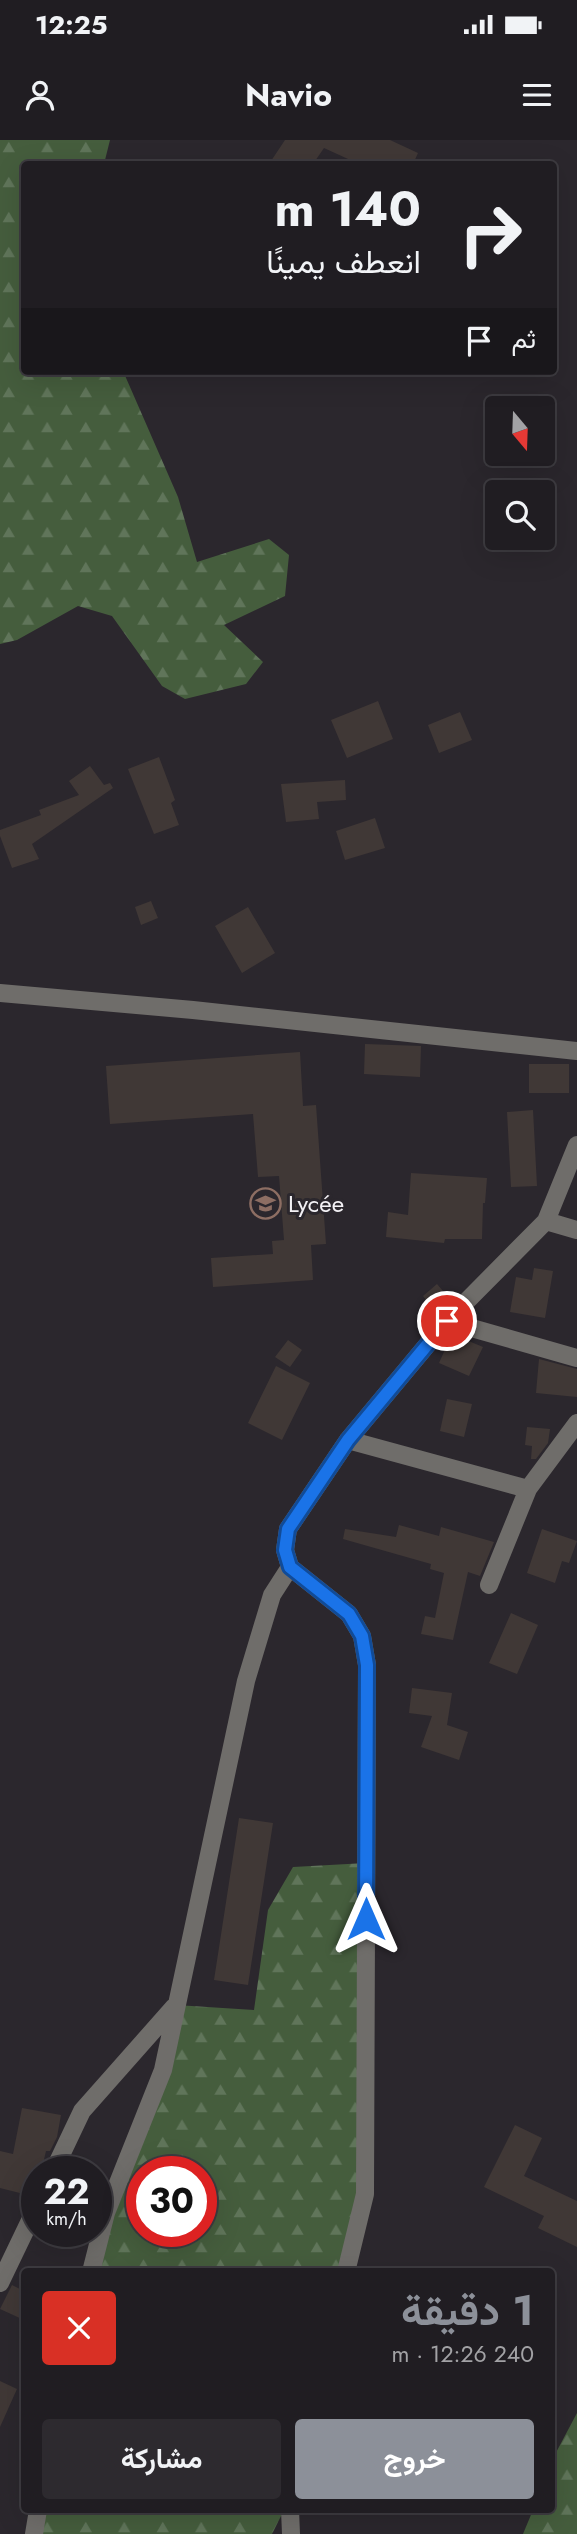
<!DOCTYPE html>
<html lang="ar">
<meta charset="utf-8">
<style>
body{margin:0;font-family:Jost,Vazirmatn,sans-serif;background:#2d2a2f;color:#f1f3f6;direction:rtl;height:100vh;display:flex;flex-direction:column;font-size:26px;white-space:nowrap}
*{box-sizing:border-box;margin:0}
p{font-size:23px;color:#a2a2a5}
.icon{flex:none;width:38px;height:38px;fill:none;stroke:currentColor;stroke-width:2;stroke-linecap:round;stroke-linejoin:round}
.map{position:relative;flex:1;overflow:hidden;direction:ltr}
.details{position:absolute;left:21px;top:2128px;width:534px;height:245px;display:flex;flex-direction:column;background:#201d22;border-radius:7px;box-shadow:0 7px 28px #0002,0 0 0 2px #3d3b40;direction:rtl}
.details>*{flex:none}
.hud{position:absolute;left:21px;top:21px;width:536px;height:214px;border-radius:7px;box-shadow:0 7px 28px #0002,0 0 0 2px #3d3b40;direction:rtl;background:#201d22;color:#f1f3f6;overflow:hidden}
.needle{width:46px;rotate:161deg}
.tools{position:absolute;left:485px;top:256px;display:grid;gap:14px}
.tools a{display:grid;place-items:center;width:70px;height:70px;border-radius:7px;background:#201d22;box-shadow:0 7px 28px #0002,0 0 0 2px #3d3b40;font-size:35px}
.speed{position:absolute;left:21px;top:2016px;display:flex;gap:14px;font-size:35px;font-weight:700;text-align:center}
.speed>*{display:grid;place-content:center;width:91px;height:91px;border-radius:50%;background:#201d22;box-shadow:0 7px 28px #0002,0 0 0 2px #3d3b40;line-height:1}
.speed small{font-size:18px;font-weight:400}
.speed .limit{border:10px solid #d22;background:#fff;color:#111}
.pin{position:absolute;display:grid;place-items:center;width:60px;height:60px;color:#fff;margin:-30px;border:4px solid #fff;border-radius:50%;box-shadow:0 2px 7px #0007}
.me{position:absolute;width:77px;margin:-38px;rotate:0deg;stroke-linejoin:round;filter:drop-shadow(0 0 5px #0008)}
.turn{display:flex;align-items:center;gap:24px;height:147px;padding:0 21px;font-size:32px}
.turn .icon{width:91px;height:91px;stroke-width:2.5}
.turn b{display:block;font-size:49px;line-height:60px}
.then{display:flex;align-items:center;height:66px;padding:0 21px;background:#0003;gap:14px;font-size:26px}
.round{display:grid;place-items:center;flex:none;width:74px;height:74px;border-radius:7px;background:#2d2a2f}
.head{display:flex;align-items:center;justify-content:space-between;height:119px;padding:0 21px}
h1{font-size:42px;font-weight:700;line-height:52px;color:#8c9099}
.primary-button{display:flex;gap:14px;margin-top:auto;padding:14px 21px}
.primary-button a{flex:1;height:80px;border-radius:7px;background:#8c9099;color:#fff;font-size:28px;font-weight:700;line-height:80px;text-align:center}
.primary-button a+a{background:#2d2a2f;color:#f1f3f6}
.status{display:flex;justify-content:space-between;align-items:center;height:49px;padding:0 35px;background:#201d22;direction:ltr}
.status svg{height:19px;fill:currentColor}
header{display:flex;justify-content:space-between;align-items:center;height:91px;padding:0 21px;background:#201d22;font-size:32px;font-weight:700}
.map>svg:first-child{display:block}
.forest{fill:url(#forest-firs);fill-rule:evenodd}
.building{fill:#403836}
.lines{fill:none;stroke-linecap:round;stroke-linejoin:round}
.minor{stroke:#6f6d6a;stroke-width:18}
.route-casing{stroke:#114b97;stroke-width:18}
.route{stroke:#1a73e8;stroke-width:12}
.labels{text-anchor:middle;stroke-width:6;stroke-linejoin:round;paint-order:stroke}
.poi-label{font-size:24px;fill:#f3f1f5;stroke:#2b272d;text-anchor:start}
</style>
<div class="status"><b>12:25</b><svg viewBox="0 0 49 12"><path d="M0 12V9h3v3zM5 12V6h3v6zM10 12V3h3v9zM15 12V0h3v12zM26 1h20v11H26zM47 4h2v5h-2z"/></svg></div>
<header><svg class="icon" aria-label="menu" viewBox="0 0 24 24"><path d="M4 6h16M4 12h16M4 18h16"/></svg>Navio<svg class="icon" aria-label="person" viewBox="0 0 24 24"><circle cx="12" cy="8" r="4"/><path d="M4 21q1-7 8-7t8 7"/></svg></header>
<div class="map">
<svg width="577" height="2394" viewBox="0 0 577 2394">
<defs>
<pattern id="forest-firs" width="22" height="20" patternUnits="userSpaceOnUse" patternTransform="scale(1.75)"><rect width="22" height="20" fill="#455d3d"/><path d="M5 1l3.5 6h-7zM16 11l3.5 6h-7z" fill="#60755a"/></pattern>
</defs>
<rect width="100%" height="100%" fill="#2b272d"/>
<path class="forest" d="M 0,0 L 110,0 L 104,24 L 24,24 L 24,231 L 123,231 L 178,357 L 197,422 L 269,399 L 289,415 L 285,456 L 224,485 L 263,522 L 246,544 L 185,559 L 162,546 L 112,476 L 78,466 L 17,500 L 0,504 Z
M 366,1723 L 365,2054 L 346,2131 L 91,2132 L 176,1865 L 254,1870 L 268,1770 L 293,1727 ZM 142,2032 L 201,2032 L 201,2091 L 142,2091 Z
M 577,2273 L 577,2394 L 523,2394 L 533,2370 L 551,2370 L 551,2322 Z
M 38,2370 L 284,2370 L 272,2394 L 34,2394 Z"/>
<path class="building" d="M 285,0 L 390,0 L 418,13 L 413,24 L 359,24 L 324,8 L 313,24 L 269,24 Z
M 378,561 L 393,599 L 347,618 L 331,580 Z
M 460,572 L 472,600 L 439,613 L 428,585 Z
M 159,617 L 175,660 L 171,663 L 179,685 L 154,694 L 128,629 Z
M 90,626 L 104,645 L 110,643 L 113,648 L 32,704 L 39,719 L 12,728 L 0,696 L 0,690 L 41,675 L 39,670 L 79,655 L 69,641 Z
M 345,640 L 346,660 L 317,662 L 319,679 L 286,682 L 281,644 Z
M 375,678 L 385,708 L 345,720 L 336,691 Z
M 151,761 L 158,778 L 141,785 L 135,767 Z
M 248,767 L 275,813 L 242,833 L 215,786 Z
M 365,904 L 421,906 L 420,937 L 364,934 Z
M 300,912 L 303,966 L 316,965 L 326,1104 L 311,1105 L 313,1140 L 213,1147 L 211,1118 L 273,1114 L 272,1101 L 284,1100 L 279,1036 L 258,1037 L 253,974 L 110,984 L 106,926 Z
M 529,924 L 569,924 L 569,953 L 529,953 Z
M 533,970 L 537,1046 L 511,1047 L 507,972 Z
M 411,1033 L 487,1038 L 485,1063 L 483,1063 L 482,1099 L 445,1099 L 444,1103 L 386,1097 L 388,1072 L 408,1075 Z
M 534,1128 L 553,1131 L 545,1178 L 510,1172 L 516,1137 L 532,1140 Z
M 437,1144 L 449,1158 L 434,1170 L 423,1156 Z
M 452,1194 L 483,1207 L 469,1236 L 439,1223 Z
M 288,1200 L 302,1210 L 290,1227 L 275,1217 Z
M 539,1219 L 577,1229 L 577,1257 L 536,1253 Z
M 276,1226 L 310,1243 L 282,1300 L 248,1283 Z
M 447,1259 L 472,1264 L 464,1297 L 440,1291 Z
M 527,1287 L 550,1289 L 548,1303 L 536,1319 L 531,1319 L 532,1306 L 525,1305 Z
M 399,1385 L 439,1396 L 441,1387 L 494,1402 L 480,1436 L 468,1432 L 453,1500 L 421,1494 L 425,1476 L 435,1478 L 444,1433 L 430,1429 L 431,1424 L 343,1399 L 345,1389 L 396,1397 Z
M 542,1389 L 577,1401 L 569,1423 L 562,1421 L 555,1443 L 527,1433 Z
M 511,1473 L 538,1485 L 517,1534 L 489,1523 Z
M 412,1548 L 452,1553 L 447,1585 L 468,1592 L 459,1620 L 421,1607 L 432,1576 L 409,1573 Z
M 239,1678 L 273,1683 L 248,1845 L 214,1840 Z
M 22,1968 L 61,1975 L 57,1997 L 50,2011 L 46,2011 L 41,2032 L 37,2032 L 37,2047 L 35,2055 L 32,2056 L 0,2048 L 0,2011 L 13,2014 Z
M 515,1985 L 542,1998 L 524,2036 L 577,2061 L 577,2107 L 538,2088 L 544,2076 L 484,2047 Z
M 12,2145 L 24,2151 L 24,2180 L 0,2169 Z
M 0,2241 L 17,2249 L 0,2287 Z"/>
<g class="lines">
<path class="minor" d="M 0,853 L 193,870 L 577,911
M 546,1081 L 577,1090
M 447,1181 L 577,1218
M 348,1300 L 528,1349
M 489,1445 L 528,1349 L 577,1283
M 53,2032 L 82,1971 L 174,1867
M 91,2132 L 106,2073 L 163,1930 L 246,1541 L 272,1455 L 290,1427
M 346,2132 L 365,2054 L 367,1525 L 362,1496 L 349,1474 L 290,1427 L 285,1410 L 288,1389 L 348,1300 L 447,1181 L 546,1081 L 577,1005
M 0,2143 L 37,2066
M 290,2370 L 291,2394
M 34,2394 L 38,2370"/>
</g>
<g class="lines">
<defs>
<path id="route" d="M 366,1779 L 367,1525 L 362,1496 L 349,1474 L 290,1427 L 285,1410 L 288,1389 L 348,1300 L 447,1181"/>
</defs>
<use href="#route" class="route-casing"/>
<use href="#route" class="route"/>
</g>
<defs>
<symbol id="school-ring" viewBox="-11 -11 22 22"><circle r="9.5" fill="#2b272d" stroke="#8d6e63" stroke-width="1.5"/><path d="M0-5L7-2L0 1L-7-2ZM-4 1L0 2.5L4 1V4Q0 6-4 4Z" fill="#8d6e63"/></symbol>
</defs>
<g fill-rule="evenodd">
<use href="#school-ring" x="248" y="1046" width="35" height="35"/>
</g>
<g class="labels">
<g class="poi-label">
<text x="288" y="1072">Lycée</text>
</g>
</g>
</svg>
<div class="tools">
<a><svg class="needle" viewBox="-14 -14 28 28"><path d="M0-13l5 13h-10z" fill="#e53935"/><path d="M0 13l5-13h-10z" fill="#a2a2a5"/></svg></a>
<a><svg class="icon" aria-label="search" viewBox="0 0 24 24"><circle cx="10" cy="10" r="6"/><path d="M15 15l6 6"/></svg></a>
</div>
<div class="speed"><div>22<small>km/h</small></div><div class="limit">30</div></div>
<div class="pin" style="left:447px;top:1181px;background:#d93025"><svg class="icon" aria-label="arrive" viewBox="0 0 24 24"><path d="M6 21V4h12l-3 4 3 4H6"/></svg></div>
<svg class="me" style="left:366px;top:1779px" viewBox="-20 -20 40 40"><path d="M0-17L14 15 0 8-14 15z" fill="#1a73e8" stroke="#fff" stroke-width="4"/></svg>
<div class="hud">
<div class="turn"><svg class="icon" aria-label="right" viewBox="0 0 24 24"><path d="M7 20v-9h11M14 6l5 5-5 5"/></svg><div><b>140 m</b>انعطف يمينًا</div></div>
<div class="then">ثم<svg class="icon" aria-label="arrive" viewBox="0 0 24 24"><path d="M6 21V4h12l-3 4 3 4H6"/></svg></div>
</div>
<section class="details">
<div class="head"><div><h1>1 دقيقة</h1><p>240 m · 12:26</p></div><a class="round" style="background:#d93025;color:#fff"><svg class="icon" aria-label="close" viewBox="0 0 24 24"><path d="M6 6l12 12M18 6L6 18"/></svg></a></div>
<div class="primary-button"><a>خروج</a><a>مشاركة</a></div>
</section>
</div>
